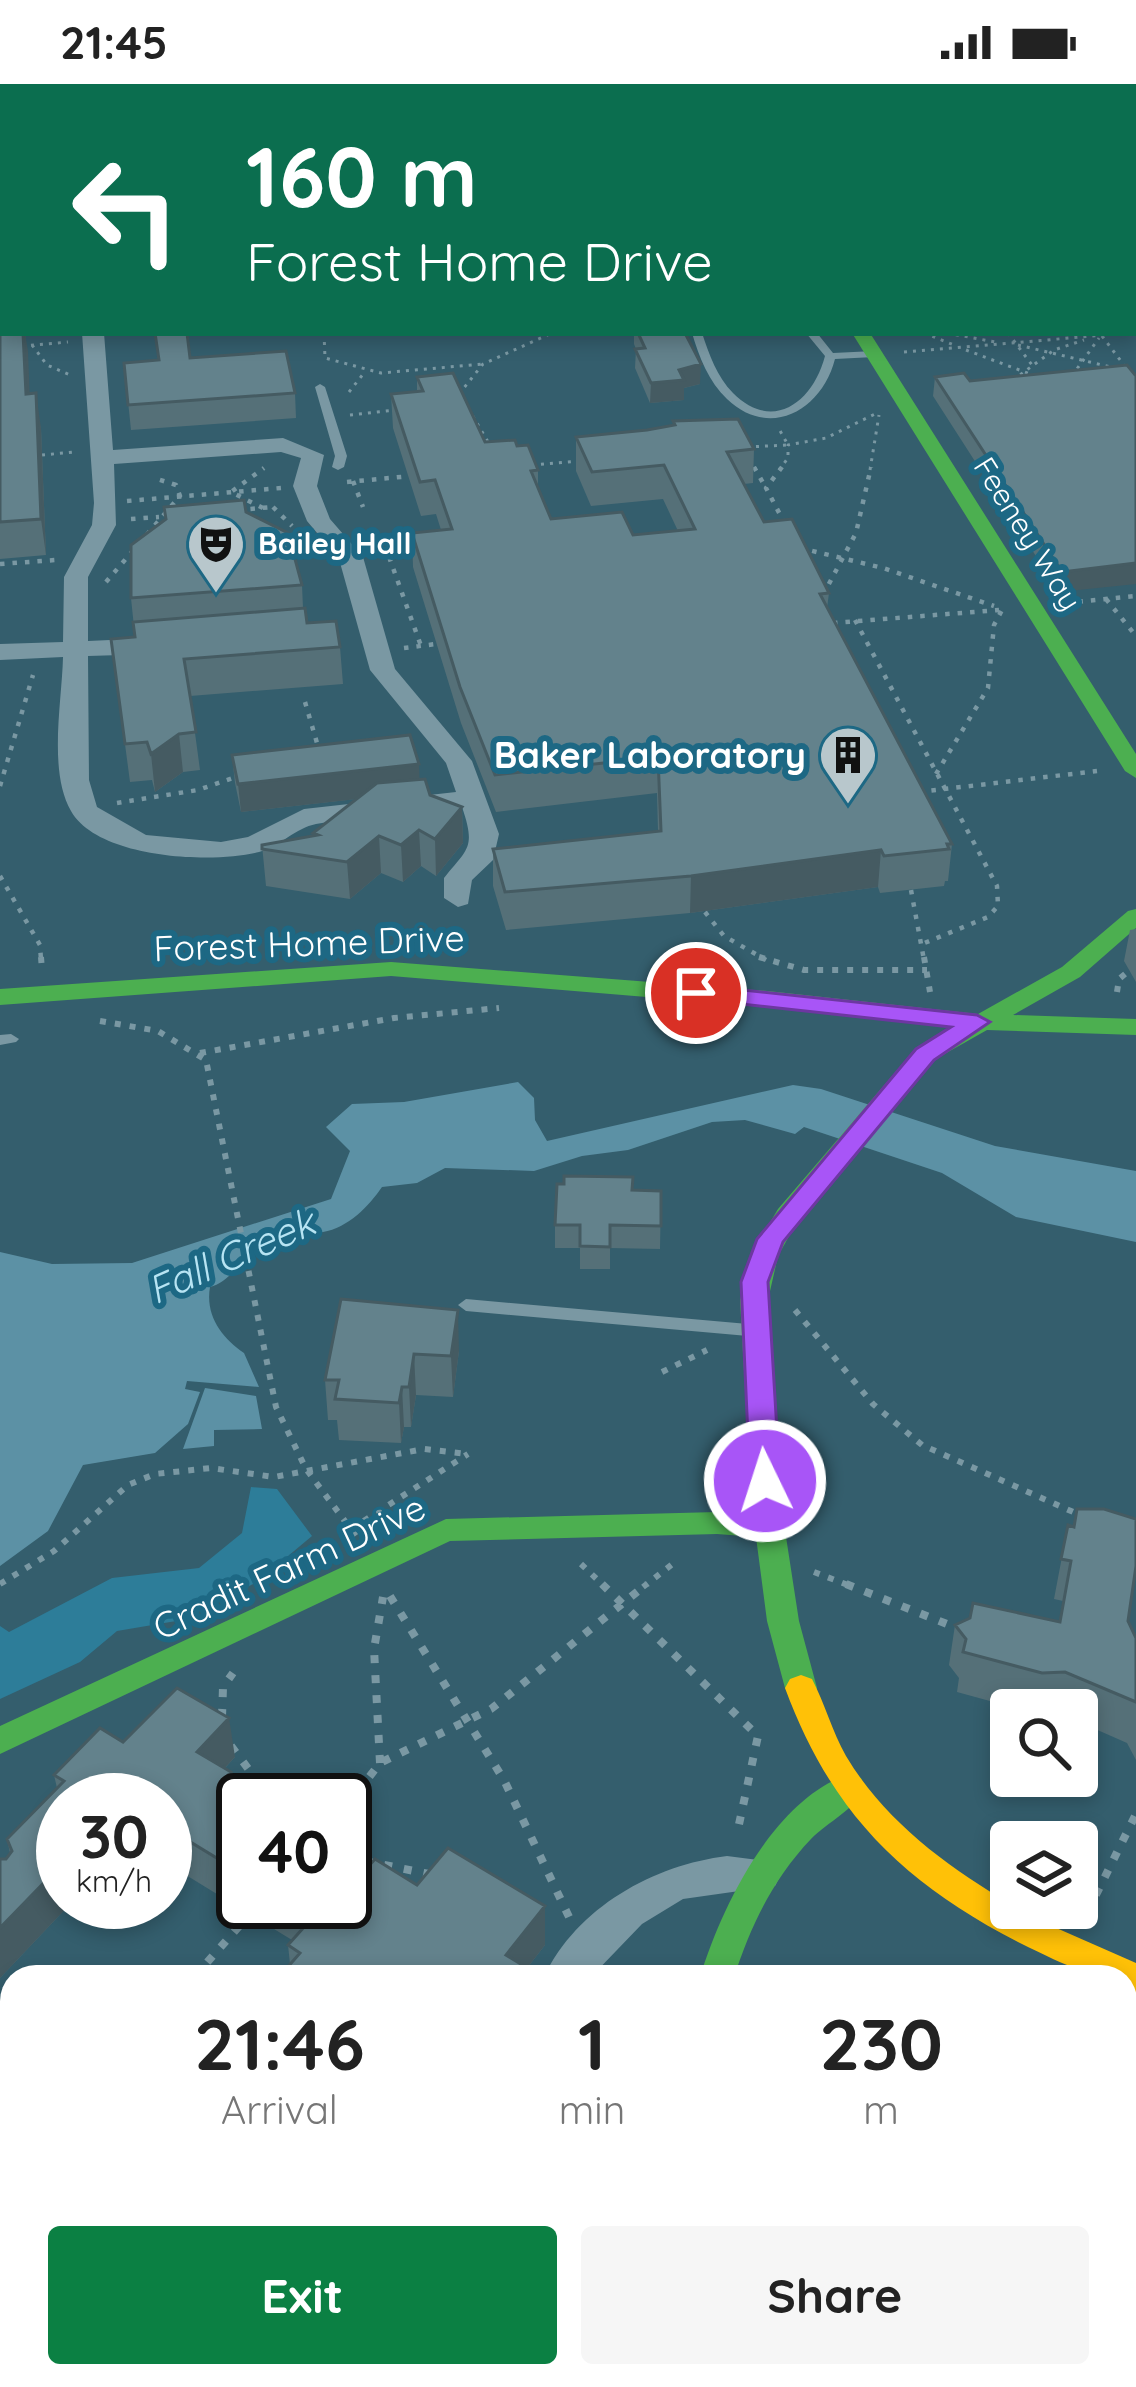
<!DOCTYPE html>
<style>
body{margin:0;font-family:Quicksand,sans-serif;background:#f6f6f6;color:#222;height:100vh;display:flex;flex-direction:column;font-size:45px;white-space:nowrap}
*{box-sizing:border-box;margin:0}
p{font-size:39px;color:#767676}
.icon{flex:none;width:66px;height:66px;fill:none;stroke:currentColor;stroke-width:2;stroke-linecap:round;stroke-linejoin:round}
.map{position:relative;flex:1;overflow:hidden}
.drawer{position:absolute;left:0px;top:1881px;width:1137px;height:423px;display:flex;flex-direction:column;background:#fff;border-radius:36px 36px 0 0;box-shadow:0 6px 18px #0003}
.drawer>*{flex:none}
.hud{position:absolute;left:0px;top:0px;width:1137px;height:252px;box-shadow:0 6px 18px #0003;background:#0b6e4f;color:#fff;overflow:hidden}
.buttons{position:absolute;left:990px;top:1605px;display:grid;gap:24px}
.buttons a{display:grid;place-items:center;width:108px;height:108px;border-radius:12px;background:#fff;box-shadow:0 6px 18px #0003;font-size:60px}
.speed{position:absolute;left:36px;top:1689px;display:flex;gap:24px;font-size:60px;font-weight:700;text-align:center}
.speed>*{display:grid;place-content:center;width:156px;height:156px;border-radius:50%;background:#fff;box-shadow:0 6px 18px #0003;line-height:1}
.speed small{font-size:30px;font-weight:400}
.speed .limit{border:6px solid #111;border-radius:18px;background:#fff;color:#111}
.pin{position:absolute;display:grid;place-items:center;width:102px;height:102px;color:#fff;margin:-51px;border:6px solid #fff;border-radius:50%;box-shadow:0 3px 12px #0007}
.me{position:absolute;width:132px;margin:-66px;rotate:356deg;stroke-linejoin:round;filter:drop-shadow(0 0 9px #0008)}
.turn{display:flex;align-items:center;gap:42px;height:252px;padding:0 48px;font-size:54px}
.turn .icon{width:156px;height:156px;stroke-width:2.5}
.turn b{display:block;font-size:84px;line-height:102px}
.eta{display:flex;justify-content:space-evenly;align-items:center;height:204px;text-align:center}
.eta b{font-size:72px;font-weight:700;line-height:84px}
.cta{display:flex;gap:24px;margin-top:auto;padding:24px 48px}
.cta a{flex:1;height:138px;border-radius:12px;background:#0b8043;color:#fff;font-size:48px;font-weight:700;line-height:138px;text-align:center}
.cta a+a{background:#f6f6f6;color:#222}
.status{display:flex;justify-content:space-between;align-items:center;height:84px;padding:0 60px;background:#fff;direction:ltr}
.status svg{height:33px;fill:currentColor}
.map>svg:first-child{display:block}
.green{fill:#2d7d99}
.water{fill:#5c91a5}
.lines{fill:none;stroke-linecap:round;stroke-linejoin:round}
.path-far3{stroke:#7a98a3;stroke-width:3;stroke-dasharray:3 6;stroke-linecap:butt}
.path-far2{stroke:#7a98a3;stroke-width:4.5;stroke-dasharray:4.5 8;stroke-linecap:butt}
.path-far1{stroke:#7a98a3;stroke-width:6;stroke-dasharray:6 9;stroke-linecap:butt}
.path{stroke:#7a98a3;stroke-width:8;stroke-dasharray:8 12;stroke-linecap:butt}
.lane{fill:#7a98a3;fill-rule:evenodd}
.street{fill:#7a98a3;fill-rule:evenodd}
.fast{fill:#4caf50;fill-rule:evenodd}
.slow{fill:#ffc107;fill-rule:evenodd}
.wall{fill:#557078}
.shaded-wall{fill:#455b62}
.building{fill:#63828c;stroke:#455b62;stroke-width:3}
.route{fill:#a855f7;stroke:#6d37a1;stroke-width:3}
.labels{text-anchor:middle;stroke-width:12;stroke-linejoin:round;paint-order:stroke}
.far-street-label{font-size:30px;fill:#fff;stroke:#1d6884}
.far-poi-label{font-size:30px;font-weight:bold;fill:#fff;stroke:#1d6884;text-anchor:start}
.poi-label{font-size:36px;font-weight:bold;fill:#fff;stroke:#1d6884;text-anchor:end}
.street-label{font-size:36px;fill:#fff;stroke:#1d6884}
.water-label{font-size:39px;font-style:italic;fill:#b7e4f3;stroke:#1d6884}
</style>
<div class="status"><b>21:45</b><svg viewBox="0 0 49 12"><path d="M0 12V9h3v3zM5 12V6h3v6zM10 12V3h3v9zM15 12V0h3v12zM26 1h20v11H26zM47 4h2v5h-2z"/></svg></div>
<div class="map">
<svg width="1136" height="2303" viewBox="0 0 1136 2303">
<rect width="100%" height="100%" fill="#345e6d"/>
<path class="green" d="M 251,1403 L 277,1405 L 312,1452 L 257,1498 L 182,1536 L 117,1547 L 80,1578 L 0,1615 L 0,1542 L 9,1548 L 112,1494 L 199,1484 L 242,1449 Z"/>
<path class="water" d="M 518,998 L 534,1014 L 535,1036 L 547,1057 L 793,1001 L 821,1005 L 995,1062 L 1136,1087 L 1136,1158 L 1016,1133 L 942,1089 L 804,1043 L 795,1050 L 745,1036 L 712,1038 L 628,1066 L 582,1072 L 534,1087 L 445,1084 L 417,1099 L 382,1103 C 369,1122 348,1144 323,1148 C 303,1152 287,1148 268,1158 C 247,1170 229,1199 210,1203 C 205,1232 222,1254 244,1269 L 259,1303 L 187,1297 L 185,1305 L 200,1308 L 188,1340 L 155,1369 L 83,1381 L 48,1447 L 0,1482 L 0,1168 L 52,1180 L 132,1179 L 331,1115 L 350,1067 L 326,1043 L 352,1020 L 404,1018 Z
M 205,1304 L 256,1312 L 262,1345 L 214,1346 L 214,1362 L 183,1365 Z"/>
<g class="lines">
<path class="path-far3" d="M 950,3 L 963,2
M 324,249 L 325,274 L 381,289 L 483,280
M 924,249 L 954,261
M 947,249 L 995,258
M 1008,249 L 1032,281
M 1102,252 L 1136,297
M 32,261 L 47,281 L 70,291
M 1018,261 L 1115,284
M 22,262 L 68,258
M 966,266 L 1038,293
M 904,268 L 1129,249
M 1072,292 L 1099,254
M 1013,296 L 1054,266 L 1084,256
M 349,308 L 364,289
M 459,310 L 483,280 L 552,249
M 468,324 L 491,363
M 350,331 L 396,326
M 747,363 L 788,361 L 779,345
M 42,371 L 74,368
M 750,375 L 756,386
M 532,381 L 579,377
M 779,386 L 788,374 L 788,361 L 826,354 L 879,328
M 870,386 L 879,331"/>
<path class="path-far2" d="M 754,383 L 766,404
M 782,383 L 766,404 L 784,438
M 353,397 L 363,423
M 347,398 L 411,392
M 127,417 L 281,404
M 273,423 L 292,442
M 263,424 L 231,408 L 264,384
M 238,426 L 273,423
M 131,435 L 159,433
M 800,464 L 883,484 L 994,522
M 379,471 L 388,470 L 421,562
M 0,480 L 56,476
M 106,498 L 180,412 L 176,401 L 154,394
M 823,511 L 856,449 L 871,383
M 1106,515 L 1136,552
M 1066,519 L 1136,512
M 855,536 L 997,802 L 998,822 L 988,833 L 922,860
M 833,539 L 999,526
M 404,564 L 444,559
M 305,618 L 317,659 L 311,667
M 936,690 L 988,604 L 994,541 L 1002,526
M 0,702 L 33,591
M 919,708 L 1097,687
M 117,719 L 198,706 L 239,692
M 0,792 L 40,861 L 41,876
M 911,806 L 924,876
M 705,828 L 724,852 L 766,876"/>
<path class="path-far1" d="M 41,873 L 42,886
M 759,873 L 804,886 L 927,886
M 924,873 L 930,908
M 1117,908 L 1119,895 L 1136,881
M 100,937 L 158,947 L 206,976 L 276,1323 L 306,1385 L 356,1452
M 200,969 L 394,934 L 499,924
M 795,1226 L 873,1320 L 922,1361 L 1080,1431
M 662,1288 L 707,1266
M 351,1445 L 468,1370
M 581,1480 L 605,1503
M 814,1488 L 853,1503
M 0,1500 L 54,1467 L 128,1401 L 155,1390 L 211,1384 L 274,1393 L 424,1365 L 468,1370
M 643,1503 L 675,1478"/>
<path class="path" d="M 602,1500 L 758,1652 L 738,1745
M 846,1500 L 957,1544
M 390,1512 L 504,1696 L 570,1835
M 222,1633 L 223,1603 L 233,1589
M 231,1662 L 272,1716
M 380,1679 L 374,1565 L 383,1513
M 345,1724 L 380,1679 L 491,1625 L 647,1500
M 345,1773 L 429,1790
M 1087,1829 L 1136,1730
M 194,1893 L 250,1830
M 12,2028 L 4,2030 L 12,2035
M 0,2118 L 12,2104
M 590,2303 L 593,2292"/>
<path class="lane" d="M 981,0 L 991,0 L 993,3 L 983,3 Z
M 692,249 L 702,249 C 709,270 717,293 733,309 C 773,349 813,318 825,272 L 806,249 L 817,249 L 833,269 L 874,267 L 879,270 L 874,273 L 835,275 C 822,326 770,356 727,315 C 709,298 699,273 692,249 Z
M 320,300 L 325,303 L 347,372 L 344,383 L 338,386 L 332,383 L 335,372 L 315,303 Z
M 11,950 L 19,955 L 16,958 L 0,961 L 0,951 Z
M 466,1215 L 748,1240 L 757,1246 L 748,1252 L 466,1227 L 458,1221 Z"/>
<path class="street" d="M 71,0 L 89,0 L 90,3 L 72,3 Z
M 460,0 L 478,0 L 479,3 L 461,3 Z
M 82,249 L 104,249 L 113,366 L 283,354 L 324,371 L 317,402 L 330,435 L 363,473 L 395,585 L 472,677 L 499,750 L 493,776 L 472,796 L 468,820 L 458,823 L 444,814 L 444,794 C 468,764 476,764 462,723 C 414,729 364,731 316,740 C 296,744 280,762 259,768 C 213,780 98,775 71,727 C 48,687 62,618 63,573 L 0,576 L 0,560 L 63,558 L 64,493 L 92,441 L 94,419 ZM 281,368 L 301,374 L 293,402 L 307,437 L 339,475 L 370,586 L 446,679 L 456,708 L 304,725 L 248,753 L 221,758 L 146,751 L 97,723 L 89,696 L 88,572 L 154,570 L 167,562 L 154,554 L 88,557 L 88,493 L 116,441 L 114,380 Z
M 727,1772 L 775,1778 L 781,1790 L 775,1802 L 683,1815 L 642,1840 L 591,1893 L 544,1893 C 577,1823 654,1781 727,1772 Z"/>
<path class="fast" d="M 694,0 L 708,0 L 710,3 L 696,3 Z
M 852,249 L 870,249 L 1136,670 L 1136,694 L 1125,687 Z
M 1136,825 L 1136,844 L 1080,893 L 1013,931 L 1136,935 L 1136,951 L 987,946 L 934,976 L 798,1136 L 778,1172 L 768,1216 L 778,1401 L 799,1537 L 817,1604 L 812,1613 L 801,1617 L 790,1613 L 785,1604 L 767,1537 L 756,1453 L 717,1450 L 450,1457 L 0,1670 L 0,1642 L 446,1435 L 717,1428 L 752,1430 L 740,1216 L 750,1172 L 778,1125 L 916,964 L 952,944 L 768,923 L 391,892 L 0,921 L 0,905 L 391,878 L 768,907 L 978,930 L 1062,883 L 1128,827 Z
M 849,1690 L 861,1694 L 865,1704 C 855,1725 828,1738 811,1755 C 773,1795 751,1841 734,1893 L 700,1893 C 722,1822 773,1716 849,1690 Z"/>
<path class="slow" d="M 801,1591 L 812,1595 C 825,1620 832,1647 846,1672 C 884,1736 947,1783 1011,1820 L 1011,1824 L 1136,1879 L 1136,1910 L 1125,1906 L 1125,1893 C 1086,1893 1057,1877 1022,1860 C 904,1800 831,1729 785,1604 L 790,1595 Z
M 897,2292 L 942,2292 L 947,2303 L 902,2303 Z"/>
</g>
<path class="wall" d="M 0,0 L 38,0 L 39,3 L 3,3 L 3,138 L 0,138 Z
M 1134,60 L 1136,60 L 1136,234 L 1134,234 Z
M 0,234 L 3,249 L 25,249 L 29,310 L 41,344 L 46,471 L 0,475 Z
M 634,249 L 638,249 L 700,300 L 684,304 L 684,316 L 650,319 L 635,284 L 636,265 L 634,260 Z
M 190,274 L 295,309 L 296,334 L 131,346 L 124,279 Z
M 1136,292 L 1059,508 L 933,312 L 935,293 L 970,297 Z
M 417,293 L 485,358 L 517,362 L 538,386 L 538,404 L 551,435 L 633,451 L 678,447 L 663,415 L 591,422 L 576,387 L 576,353 L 647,346 L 673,342 L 673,337 L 754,365 L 753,399 L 744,400 L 764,438 L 829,509 L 827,524 L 952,760 L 948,797 L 945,797 L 944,802 L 880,809 L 878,803 L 690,829 L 506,846 L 493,802 L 493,765 L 658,747 L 657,709 L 496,728 L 461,639 L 413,483 L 412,449 L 441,446 L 436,430 L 421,432 L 393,344 L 391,310 L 417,307 Z
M 246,428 L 302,501 L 303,524 L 307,539 L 340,563 L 343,600 L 190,612 L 200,686 L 183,688 L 155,708 L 152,696 L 130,698 L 116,592 L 135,553 L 131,514 Z
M 232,671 L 419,680 L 419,695 L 430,711 L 462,723 L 463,759 L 436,792 L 421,782 L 403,798 L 381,789 L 350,815 L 266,802 L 262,761 L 313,752 L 313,749 L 356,715 L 241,728 L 235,699 Z
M 1136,845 L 1136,898 L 1124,877 L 1130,846 Z
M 632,1106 L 661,1107 L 660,1165 L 610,1164 L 610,1185 L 580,1185 L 580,1164 L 555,1164 L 555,1141 Z
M 341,1215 L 459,1267 L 453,1313 L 416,1311 L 411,1343 L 404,1343 L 401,1359 L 339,1356 L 337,1336 L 328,1336 L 325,1296 Z
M 1068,1441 L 1136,1554 L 1136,1676 L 1127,1659 L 1077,1637 L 1077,1626 L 1023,1626 L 957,1608 L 959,1594 L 949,1581 L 955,1541 L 1060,1538 L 1063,1517 L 1054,1515 Z
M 123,1658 L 235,1673 L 225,1684 L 233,1704 L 243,1716 L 243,1818 L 345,1818 L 367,1784 L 417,1801 L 545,1861 L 524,1888 L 524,1893 L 279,1893 L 290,1880 L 288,1861 L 292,1856 L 181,1788 L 172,1797 L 165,1793 L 165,1716 L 63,1716 L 63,1818 L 72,1818 L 0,1894 L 0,1775 L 6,1775 L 10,1769 L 7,1755 L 57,1704 L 54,1691 Z
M 51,2292 L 139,2292 L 131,2303 L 66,2303 Z
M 225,2292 L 247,2292 L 240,2302 Z
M 1019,2292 L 1074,2292 L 1069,2303 L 1029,2303 L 1028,2299 L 1021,2300 Z"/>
<path class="shaded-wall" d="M 751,0 L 853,0 L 825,3 L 751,3 Z
M 23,249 L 25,249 L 28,267 L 31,345 L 26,310 Z
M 701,280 L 700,300 L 684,304 L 684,316 L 650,319 L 651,299 L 679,286 Z
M 36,309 L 41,344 L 46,471 L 41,435 Z
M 1136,479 L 1136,500 L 1059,508 L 1062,488 Z
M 179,650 L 183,688 L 155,708 L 151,670 Z
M 419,680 L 420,708 L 241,728 L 238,700 Z
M 462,723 L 463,759 L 436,792 L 435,755 Z
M 419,746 L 421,782 L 403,798 L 401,761 Z
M 379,752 L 381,789 L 350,815 L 347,778 Z
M 881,766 L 878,803 L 690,829 L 691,792 Z
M 458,1226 L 459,1267 L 453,1313 L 451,1272 Z
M 414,1270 L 416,1311 L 411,1343 L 409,1303 Z
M 402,1303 L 404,1343 L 401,1359 L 399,1319 Z
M 229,1634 L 235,1673 L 203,1707 L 197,1668 Z
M 231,1688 L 237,1728 L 222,1697 Z
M 174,1748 L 181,1788 L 172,1797 L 165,1758 Z
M 63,1779 L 63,1818 L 72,1818 L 0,1894 L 0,1844 Z
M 545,1822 L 545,1861 L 524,1888 L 524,1893 L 507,1893 L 506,1871 Z
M 102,2292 L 139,2292 L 131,2303 L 98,2303 L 97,2298 Z
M 238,2292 L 247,2292 L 240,2302 Z"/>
<path class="building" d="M 0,0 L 37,0 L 37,3 L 3,3 L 3,116 L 0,116 Z
M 119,0 L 456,0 L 457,3 L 119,3 Z
M 554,0 L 680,0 L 681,3 L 556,3 Z
M 1041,0 L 1135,0 L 1129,3 L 1044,3 Z
M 1134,60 L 1136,60 L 1136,104 L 1134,102 Z
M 1134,128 L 1136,128 L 1136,200 L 1134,197 Z
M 0,234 L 3,234 L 3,249 L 23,249 L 26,310 L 36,309 L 41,435 L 0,438 Z
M 155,249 L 187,249 L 190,274 L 286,267 L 295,309 L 128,321 L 124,279 L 159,276 Z
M 638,249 L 685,249 L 701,280 L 679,286 L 684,296 L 651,299 L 635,265 L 645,264 Z
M 1127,281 L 1136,292 L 1136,479 L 1062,488 L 935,293 L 964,289 L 970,297 Z
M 453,289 L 485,358 L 515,356 L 517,362 L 528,361 L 538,386 L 531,387 L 551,435 L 622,428 L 633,451 L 695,445 L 664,381 L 592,388 L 576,353 L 647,346 L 675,341 L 673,337 L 738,335 L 754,365 L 727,368 L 764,438 L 792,435 L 829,509 L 820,510 L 952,760 L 947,760 L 949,765 L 884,772 L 881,766 L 691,792 L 505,808 L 493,765 L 661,747 L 658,673 L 495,691 L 460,603 L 412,449 L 452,445 L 435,396 L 420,398 L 391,310 L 423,307 L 417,293 Z
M 244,416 L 246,428 L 288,449 L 302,501 L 131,514 L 131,461 L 166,435 L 164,423 Z
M 305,524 L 307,539 L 336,537 L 340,563 L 184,575 L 196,648 L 179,650 L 151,670 L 147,658 L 125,660 L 111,555 L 135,553 L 133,538 Z
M 410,651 L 419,680 L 238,700 L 232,671 Z
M 425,695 L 430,711 L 462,723 L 435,755 L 419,746 L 401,761 L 379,752 L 347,778 L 262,765 L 262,761 L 318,751 L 313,749 L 377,699 Z
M 564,1092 L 633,1093 L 632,1106 L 661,1107 L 661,1142 L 610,1141 L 610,1163 L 580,1162 L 580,1141 L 555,1141 L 557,1100 L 564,1100 Z
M 341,1215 L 458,1226 L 451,1272 L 414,1270 L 409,1303 L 402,1303 L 399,1319 L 335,1315 L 339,1296 L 325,1296 Z
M 1077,1425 L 1104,1425 L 1136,1435 L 1136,1482 L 1128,1537 L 1136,1554 L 1136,1618 L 1065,1588 L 1042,1589 L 963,1568 L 966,1555 L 955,1541 L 970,1534 L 973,1519 L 1060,1538 L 1071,1477 L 1061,1475 L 1068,1441 L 1074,1443 Z
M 177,1604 L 229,1634 L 197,1668 L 231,1688 L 222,1697 L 253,1716 L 243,1716 L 243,1790 L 174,1748 L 165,1758 L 165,1716 L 63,1716 L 63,1779 L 0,1844 L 0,1775 L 6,1775 L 12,1767 L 7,1755 L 64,1697 L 54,1691 L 100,1644 L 123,1658 Z
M 448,1764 L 545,1822 L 506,1871 L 524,1882 L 515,1893 L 393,1893 L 384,1887 L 379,1893 L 279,1893 L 300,1869 L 288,1861 L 313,1833 L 288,1818 L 345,1818 L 345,1771 L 367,1784 L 375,1775 L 417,1801 Z
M 1034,2292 L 1060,2292 L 1035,2297 Z"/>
<path class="route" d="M 696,901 L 977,931 L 990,938 L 934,976 L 783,1158 L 768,1198 L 780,1397 L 765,1409 L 750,1397 L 741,1198 L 757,1155 L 916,965 L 951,943 L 687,914 L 687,903 Z"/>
<defs>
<symbol id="theatre-pin" viewBox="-11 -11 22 30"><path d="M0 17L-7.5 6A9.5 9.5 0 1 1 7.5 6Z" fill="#b8c7cc" stroke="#1d6884"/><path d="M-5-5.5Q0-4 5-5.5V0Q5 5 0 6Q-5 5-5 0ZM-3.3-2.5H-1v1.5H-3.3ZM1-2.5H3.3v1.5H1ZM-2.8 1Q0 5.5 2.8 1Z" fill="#111"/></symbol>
<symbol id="building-pin" viewBox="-11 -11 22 30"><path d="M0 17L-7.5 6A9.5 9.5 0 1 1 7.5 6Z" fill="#b8c7cc" stroke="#1d6884"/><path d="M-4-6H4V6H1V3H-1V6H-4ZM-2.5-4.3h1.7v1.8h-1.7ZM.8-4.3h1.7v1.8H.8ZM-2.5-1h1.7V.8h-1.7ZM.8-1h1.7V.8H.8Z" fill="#111"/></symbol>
</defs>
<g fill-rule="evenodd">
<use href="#theatre-pin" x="183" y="427" width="66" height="90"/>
<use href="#building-pin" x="815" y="638" width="66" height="90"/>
</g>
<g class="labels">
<g class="far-street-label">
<text transform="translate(1027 450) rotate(58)" y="10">Feeney Way</text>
</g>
<g class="far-poi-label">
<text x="258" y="470">Bailey Hall</text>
</g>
<g class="poi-label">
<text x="806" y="684">Baker Laboratory</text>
</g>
<g class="street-label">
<text transform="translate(309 859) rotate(-2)" y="13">Forest Home Drive</text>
<text transform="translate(289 1483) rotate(-25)" y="13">Cradit Farm Drive</text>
</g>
<g class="water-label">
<text transform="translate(231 1172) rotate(-24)" y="14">Fall Creek</text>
</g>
</g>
</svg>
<div class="buttons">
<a><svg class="icon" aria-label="search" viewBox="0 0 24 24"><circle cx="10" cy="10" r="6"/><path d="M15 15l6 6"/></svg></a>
<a><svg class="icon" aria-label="layers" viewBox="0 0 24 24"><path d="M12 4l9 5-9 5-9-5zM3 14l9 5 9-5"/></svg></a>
</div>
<div class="speed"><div>30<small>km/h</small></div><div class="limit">40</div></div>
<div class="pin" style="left:696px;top:909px;background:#d93025"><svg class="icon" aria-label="arrive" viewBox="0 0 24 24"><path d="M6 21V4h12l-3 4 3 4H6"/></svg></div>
<svg class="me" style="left:765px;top:1397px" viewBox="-20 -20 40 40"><circle r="17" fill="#a855f7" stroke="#fff" stroke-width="3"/><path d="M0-11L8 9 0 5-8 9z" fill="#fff"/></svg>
<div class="hud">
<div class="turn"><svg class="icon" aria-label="left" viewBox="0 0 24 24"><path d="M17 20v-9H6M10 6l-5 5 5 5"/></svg><div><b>160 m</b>Forest Home Drive</div></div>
</div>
<section class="drawer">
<div class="eta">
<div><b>21:46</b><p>Arrival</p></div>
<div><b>1</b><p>min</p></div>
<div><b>230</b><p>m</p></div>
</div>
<div class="cta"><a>Exit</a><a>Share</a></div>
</section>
</div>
